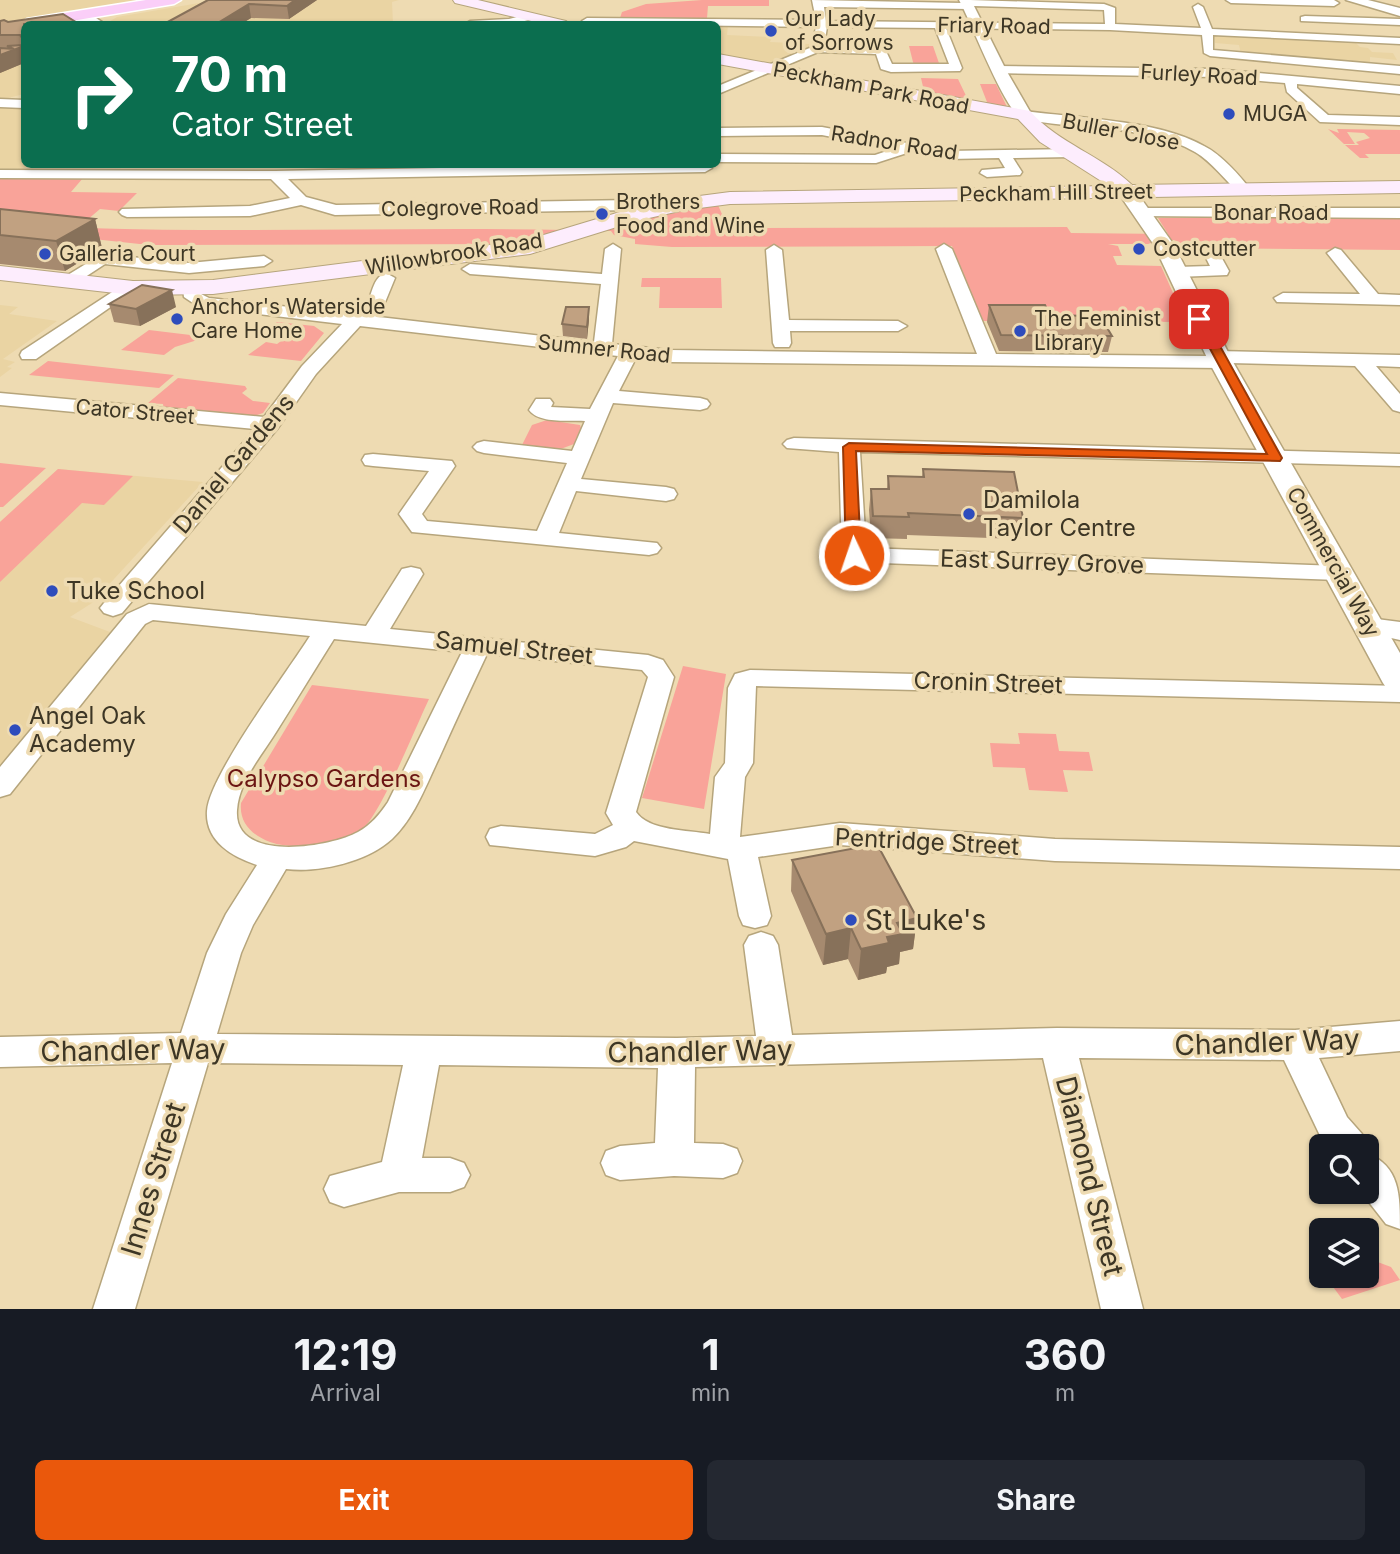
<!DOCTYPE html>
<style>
body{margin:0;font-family:Inter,sans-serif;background:#242831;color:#f1f3f6;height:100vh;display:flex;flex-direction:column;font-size:26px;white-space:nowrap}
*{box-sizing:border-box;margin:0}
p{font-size:23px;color:#9ea1a6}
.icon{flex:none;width:38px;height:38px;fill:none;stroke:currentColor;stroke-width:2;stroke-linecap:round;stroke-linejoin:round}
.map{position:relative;height:1309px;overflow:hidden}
.drawer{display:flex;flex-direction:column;background:#171b24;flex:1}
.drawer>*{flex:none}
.hud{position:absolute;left:21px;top:21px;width:700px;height:147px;border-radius:10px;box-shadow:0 2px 5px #0004;background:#0b6e4f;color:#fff;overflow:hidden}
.buttons{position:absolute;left:1309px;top:1134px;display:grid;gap:14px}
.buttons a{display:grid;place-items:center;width:70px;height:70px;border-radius:10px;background:#171b24;box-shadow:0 2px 5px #0004;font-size:35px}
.pin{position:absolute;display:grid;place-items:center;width:60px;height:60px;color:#fff;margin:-30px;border-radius:14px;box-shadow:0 4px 10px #0006}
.me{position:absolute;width:77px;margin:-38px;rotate:357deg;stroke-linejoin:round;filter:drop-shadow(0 0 5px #0008)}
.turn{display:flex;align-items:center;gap:24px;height:147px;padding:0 35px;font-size:32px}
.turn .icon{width:91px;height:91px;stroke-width:2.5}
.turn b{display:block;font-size:49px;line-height:60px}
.eta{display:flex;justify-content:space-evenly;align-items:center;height:119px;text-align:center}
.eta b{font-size:42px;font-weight:700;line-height:49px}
.primary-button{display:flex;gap:14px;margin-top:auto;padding:14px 35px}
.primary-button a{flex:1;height:80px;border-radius:10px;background:#ea580c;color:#fff;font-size:28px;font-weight:700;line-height:80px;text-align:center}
.primary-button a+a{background:#242831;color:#f1f3f6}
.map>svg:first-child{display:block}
.built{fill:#ead4a3}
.green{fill:#f9a399}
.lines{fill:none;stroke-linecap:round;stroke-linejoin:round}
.minor-casing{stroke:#b6a57c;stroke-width:3}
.tertiary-casing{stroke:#b6a57c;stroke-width:3}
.secondary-casing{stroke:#b6a57c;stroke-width:2}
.trunk-casing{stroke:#fff;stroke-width:3}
.minor{fill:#fff;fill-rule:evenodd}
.tertiary{fill:#fff;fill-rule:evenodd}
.secondary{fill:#fdedfd;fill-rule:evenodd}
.trunk{fill:#facef8;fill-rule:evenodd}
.wall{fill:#a68a6f}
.shaded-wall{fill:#87715a}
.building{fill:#c1a181;stroke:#87715a;stroke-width:2}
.route{fill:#ea580c;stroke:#983908;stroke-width:2}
.poi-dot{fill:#2e4cbc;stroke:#eedbb2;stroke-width:2.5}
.labels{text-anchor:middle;stroke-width:7;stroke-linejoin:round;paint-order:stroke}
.far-poi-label{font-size:21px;fill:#3d3625;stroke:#eedbb2;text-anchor:start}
.far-street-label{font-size:21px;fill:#3d3625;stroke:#eedbb2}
.street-label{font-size:24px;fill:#3d3625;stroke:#eedbb2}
.poi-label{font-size:24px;fill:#3d3625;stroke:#eedbb2;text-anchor:start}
.park-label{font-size:24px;fill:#6b1513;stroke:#eedbb2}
.near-poi-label{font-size:28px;fill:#3d3625;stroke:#eedbb2;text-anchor:start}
.near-street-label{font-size:28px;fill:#3d3625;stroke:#eedbb2}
</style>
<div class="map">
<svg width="1400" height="1309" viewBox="0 0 1400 1309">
<rect width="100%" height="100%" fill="#eedbb2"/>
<path class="built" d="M 0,0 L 152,0 L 0,25 Z
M 217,0 L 399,0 L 392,2 L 393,24 L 107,23 L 117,17 Z
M 617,23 L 728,24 L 727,35 L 772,37 L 770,42 L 811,44 L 809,49 L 767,65 L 718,56 L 718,24 L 611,24 Z
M 1214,36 L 1354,41 L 1360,47 L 1368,48 L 1372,52 L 1393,53 L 1397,60 L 1370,57 L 1370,65 L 1241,54 L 1239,45 L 1215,43 Z
M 0,57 L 24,59 L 24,94 L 0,100 Z
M 24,106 L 24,164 L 29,165 L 22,170 L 0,170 L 0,107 L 17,109 Z
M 0,305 L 18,307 L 9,314 L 57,321 L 3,359 L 15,362 L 7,367 L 12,368 L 0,377 Z
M 58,469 L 203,482 L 92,603 L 70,617 L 110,632 L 0,766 L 0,522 Z"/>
<path class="green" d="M 702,0 L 769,0 L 769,6 L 708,6 L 707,18 L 783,20 L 595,19 L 620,18 L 622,12 L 646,4 Z
M 909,46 L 933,46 L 940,66 L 914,66 Z
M 921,78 L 958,79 L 969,102 L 987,102 L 980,84 L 996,84 L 1007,107 L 999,109 L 914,93 L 924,91 Z
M 1328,129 L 1339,133 L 1337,129 L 1400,130 L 1400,154 L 1365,154 L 1369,158 L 1360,158 L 1345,145 L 1359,145 L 1356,142 L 1370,138 L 1364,133 L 1347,132 L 1355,144 L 1344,144 Z
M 0,177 L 83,178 L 71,192 L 137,193 L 119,211 L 100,209 L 80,226 L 86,228 C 245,233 405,227 565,230 L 517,244 L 149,245 L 0,229 Z
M 718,205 L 728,228 L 1067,227 L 1071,233 L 1168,234 L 1158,218 L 1400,218 L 1400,250 L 1180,248 L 1174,240 L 1150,240 L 1151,243 L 1148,244 L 1108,244 L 1118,246 L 1122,256 L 1113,256 L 1117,265 L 1161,266 L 1186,322 L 982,321 L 952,246 L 672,247 L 635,244 L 635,239 L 614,235 L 611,231 L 597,231 L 630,221 Z
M 642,278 L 721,278 L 722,308 L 659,308 L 660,287 L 641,287 Z
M 277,322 L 314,326 L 324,333 L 301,361 L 248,355 L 266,342 L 277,344 L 292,333 L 268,329 Z
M 149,330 L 207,337 L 175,347 L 164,355 L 121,350 Z
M 48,361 L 174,375 L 159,388 L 29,375 Z
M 178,378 L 245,386 L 247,389 L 242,393 L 253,401 L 270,403 L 263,413 L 254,416 L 164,410 L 163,404 L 148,403 Z
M 547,420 L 580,425 L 581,428 L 574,444 L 558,450 L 521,447 L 532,425 Z
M 0,463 L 46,468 L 3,507 L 0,507 Z
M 58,469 L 133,476 L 104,505 L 82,503 L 0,582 L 0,522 Z
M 683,666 L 726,674 L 704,809 L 642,798 Z
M 312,685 L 429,699 C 417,724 381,814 363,828 C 342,846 296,851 270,842 C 252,835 239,823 241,803 Z
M 1018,733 L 1056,734 L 1059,751 L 1089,752 L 1093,771 L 1063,770 L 1068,792 L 1029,790 L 1025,768 L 993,767 L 990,743 L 1020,744 Z
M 1367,1258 L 1391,1267 L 1400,1280 L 1342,1299 L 1325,1276 L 1367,1276 Z"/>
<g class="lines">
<defs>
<path id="minor" d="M 812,0 L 962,3 L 970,0 L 1104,4 L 1115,8 L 1115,24 L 1201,28 L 1193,7 L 1198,4 L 1203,7 L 1212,29 L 1400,38 L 1400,44 L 1213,35 L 1213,50 L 1400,66 L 1400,74 L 1210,56 L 1204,53 L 1202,35 L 1110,30 L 946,28 L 962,68 L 960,71 L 891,72 L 881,69 L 876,54 L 818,52 L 718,94 L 718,86 L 812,47 L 816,27 L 587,24 L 582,21 L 587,18 L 816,20 ZM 974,6 L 1104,10 L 1105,24 L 826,21 L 824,7 L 969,9 ZM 827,27 L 935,28 L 949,64 L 892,64 L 885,49 L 824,46 Z
M 1226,0 L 1334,0 L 1339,3 L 1334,6 L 1231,3 Z
M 77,13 L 93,16 L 105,24 L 77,24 L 71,20 L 73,14 Z
M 529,14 L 534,17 L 533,19 L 512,24 L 465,24 L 470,21 L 509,19 Z
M 1305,16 L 1400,19 L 1400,25 L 1301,21 L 1301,17 Z
M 998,66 L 1215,69 L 1400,86 L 1400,94 L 1297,84 L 1297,88 L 1328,115 L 1400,117 L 1400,125 L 1320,122 L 1287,92 L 1285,83 L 1215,77 L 994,73 L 992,70 Z
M 0,99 L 24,100 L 24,108 L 0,107 Z
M 1024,111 C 1077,118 1158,120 1204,146 C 1222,155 1239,175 1251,190 L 1244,194 L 1239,193 C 1225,180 1212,162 1195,152 C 1146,123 1074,131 1019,118 L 1017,115 Z
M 822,127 L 949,151 L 1071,149 L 1078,153 L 1071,157 L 1013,158 L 1022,172 L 1020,175 L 987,177 L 980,173 L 982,170 L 1005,168 L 999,158 L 949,159 L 910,152 L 876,163 L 718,162 L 718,154 L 875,155 L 893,149 L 822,135 L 718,136 L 718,128 Z
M 656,164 L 708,164 L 712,168 L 705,172 L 288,179 L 306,197 L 336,205 L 632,200 L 661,207 L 664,210 L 656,215 L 632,210 L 335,215 L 301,205 L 250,216 L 127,217 L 122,215 L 119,212 L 122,209 L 250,206 L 290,198 L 271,179 L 0,178 L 0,170 L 275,171 Z
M 1142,208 L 1400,208 L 1400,218 L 1137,216 L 1134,213 L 1137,210 Z
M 613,244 L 621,249 L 612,344 L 670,350 L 977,354 L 936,249 L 944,244 L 952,249 L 996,354 L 1209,356 L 1218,351 L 1400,355 L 1400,367 L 1376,366 L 1400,394 L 1400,412 L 1393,410 L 1355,366 L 1230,363 L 1221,368 L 670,362 L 636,358 L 619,391 L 700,398 L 707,400 L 710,404 L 707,408 L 700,410 L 613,403 L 581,479 L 666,487 L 674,489 L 677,494 L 674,499 L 666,501 L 576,491 L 559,533 L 657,543 L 661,548 L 657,553 L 649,555 L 412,532 L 399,514 L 429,471 L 373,466 L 365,465 L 362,460 L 365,455 L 373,454 L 452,461 L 455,466 L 422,514 L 427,521 L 537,531 L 567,463 L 484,453 L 477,451 L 473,447 L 477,443 L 484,441 L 572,451 L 585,421 C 569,420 539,424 529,410 L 536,399 L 550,399 L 553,403 L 551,407 L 590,409 L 618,356 L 360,326 L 316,374 L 278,428 L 122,613 L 113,616 L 104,613 L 100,608 L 104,603 L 255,429 L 0,405 L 0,393 L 264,417 L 302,366 L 342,324 L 199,307 L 184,297 L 183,289 L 192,284 L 198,285 L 201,294 L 209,298 L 361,315 C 372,304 370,277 386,273 L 395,278 L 379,317 L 594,342 L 601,284 L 470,274 L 462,269 L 470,264 L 602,274 L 605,249 Z
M 774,245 L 782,250 L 789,320 L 898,321 L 907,326 L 898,331 L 790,331 L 791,343 L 789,347 L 775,347 L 773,343 L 766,250 Z
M 1335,248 L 1341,250 L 1378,294 L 1400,295 L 1400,305 L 1277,302 L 1274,298 L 1283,293 L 1360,294 L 1327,253 Z
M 1213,251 L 1219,253 L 1229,271 L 1227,275 L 1177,277 L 1169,272 L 1177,267 L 1210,266 L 1205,256 Z
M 102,254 L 189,263 L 264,256 L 272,261 L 264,266 L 189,273 L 105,264 L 73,285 L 61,285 L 58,281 Z
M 126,283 L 135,288 L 132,292 L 36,359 L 22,359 L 20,355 L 22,351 Z
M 794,438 L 1400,454 L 1400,466 L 860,452 L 866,548 L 1338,566 L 1347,568 L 1350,573 L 1347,578 L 1338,580 L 854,562 L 846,560 L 842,555 L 839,452 L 787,448 L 783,444 L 787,440 Z
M 411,567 L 420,569 L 423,574 L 390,629 L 648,655 L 663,660 L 674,677 L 636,812 C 649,831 688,830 710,834 L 715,777 L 725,763 L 728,688 L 735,674 L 750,670 L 1400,686 L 1400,702 L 756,686 L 753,763 L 745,777 L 740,837 L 840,823 L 1055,839 L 1400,847 L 1400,869 L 1055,861 L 840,845 L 758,857 L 771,916 L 767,925 L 755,928 L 743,925 L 739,916 L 728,859 L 634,841 L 626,847 L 595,856 L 490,845 L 486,837 L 490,829 L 501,826 L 595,834 L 613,825 L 606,813 L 648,677 L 642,670 L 487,654 C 471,688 455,722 440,756 C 426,785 415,817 392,839 C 367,862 319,873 286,869 L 253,925 L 241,953 L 217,1034 L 677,1038 L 756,1036 L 744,945 L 749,936 L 761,932 L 773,936 L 778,945 L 792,1035 L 1057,1028 L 1295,1030 L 1400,1021 L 1400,1051 L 1319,1058 L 1347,1117 L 1362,1134 L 1367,1146 L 1367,1147 L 1325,1146 L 1284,1060 L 1079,1058 L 1143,1309 L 1101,1309 L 1043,1058 L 695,1067 L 694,1143 L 723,1144 L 737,1149 L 742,1161 L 737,1173 L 723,1178 L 674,1176 L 620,1180 L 606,1175 L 601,1163 L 606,1151 L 620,1146 L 655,1143 L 658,1068 L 439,1065 L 422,1158 L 450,1158 L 464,1163 L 470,1175 L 464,1187 L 450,1192 L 399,1192 L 344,1207 L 330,1202 L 324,1189 L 330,1176 L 382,1162 L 403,1065 L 208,1063 L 135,1309 L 93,1309 L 172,1063 L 0,1067 L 0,1037 L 181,1033 L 207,953 L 226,914 L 257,865 C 232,857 205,841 207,811 C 209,776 288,671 310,636 L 153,620 L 145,624 L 10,794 L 0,797 L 0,767 L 127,614 L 149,604 L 366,626 L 402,569 ZM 334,639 L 462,652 L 388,802 C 380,814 371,825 358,832 C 331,847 233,864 237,810 C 239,780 263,754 278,729 C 297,699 315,669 334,639 Z
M 1369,618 L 1400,622 L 1400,640 L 1360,631 L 1356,626 L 1360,621 Z
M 1367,1153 C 1400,1167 1400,1194 1400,1229 L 1386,1224 L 1361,1192 L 1367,1192 Z"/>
<path id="tertiary" d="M 959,0 L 971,0 L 1006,70 L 1032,115 L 1030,118 L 1024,120 C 1006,115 971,21 959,0 Z
M 1346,0 L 1368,0 L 1400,8 L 1400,16 Z
M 1126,185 L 1133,187 L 1174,245 L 1233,362 L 1400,653 L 1400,694 L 1388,690 L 1383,683 L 1209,362 L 1154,245 L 1117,191 Z"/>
<path id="secondary" d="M 453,0 L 478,0 L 566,21 L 569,24 L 544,24 L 455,3 Z
M 718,54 L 1030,111 C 1059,144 1101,155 1132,185 L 1400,181 L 1400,193 L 730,204 L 684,210 L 636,221 L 530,254 L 213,294 L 133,295 L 0,280 L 0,266 L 133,281 L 213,280 L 527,240 L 630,209 L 684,198 L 730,192 L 1109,186 L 1040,142 L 1018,119 L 718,64 Z"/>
<path id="trunk" d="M 146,0 L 181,0 L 174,4 L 53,24 L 24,24 L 24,28 L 19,24 L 27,19 Z"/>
</defs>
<use href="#minor" class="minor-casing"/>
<use href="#tertiary" class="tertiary-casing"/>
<use href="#secondary" class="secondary-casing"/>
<use href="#trunk" class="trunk-casing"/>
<use href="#minor" class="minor"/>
<use href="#tertiary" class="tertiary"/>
<use href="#secondary" class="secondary"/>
<use href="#trunk" class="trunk"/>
</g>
<path class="wall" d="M 208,0 L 317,0 L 289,19 L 251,18 L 241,24 L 164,24 Z
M 63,14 L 24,63 L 0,73 L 0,21 L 8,22 Z
M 0,209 L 95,219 L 102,248 L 65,271 L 0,264 Z
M 109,304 L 176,307 L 140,326 L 114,322 Z
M 989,305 L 1050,315 L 1112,336 L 1108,352 L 999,351 L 987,322 Z
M 589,319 L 587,339 L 563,336 L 562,324 Z
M 923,469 L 1023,518 L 1020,539 L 907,535 L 907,539 L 871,538 L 869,510 L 871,489 L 887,489 L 888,476 L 922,477 Z
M 792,860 L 917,918 L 913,949 L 900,952 L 899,964 L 887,967 L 886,973 L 858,980 L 848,959 L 823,965 L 791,891 Z"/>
<path class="shaded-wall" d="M 295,0 L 317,0 L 289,19 L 287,6 Z
M 249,4 L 251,18 L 241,24 L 216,24 Z
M 24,46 L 24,63 L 0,73 L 0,55 Z
M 95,219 L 102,248 L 65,271 L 56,241 Z
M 172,290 L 176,307 L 140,326 L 136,309 Z
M 589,307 L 589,319 L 587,339 L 587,327 Z
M 917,918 L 913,949 L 900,952 L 899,964 L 887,967 L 886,973 L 858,980 L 861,949 L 887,937 L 897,923 Z
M 851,928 L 848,959 L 823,965 L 826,934 Z"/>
<path class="building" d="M 208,0 L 295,0 L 287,6 L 249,4 L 216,24 L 164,24 Z
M 63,14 L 79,24 L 24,24 L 24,46 L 0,55 L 0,48 L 14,49 L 7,46 L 22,45 L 22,38 L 20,35 L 0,35 L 0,21 L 4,20 L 8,22 Z
M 0,209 L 95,219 L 56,241 L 0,235 Z
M 142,285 L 172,290 L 136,309 L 109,304 Z
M 989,305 L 1045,305 L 1050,315 L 1089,316 L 1091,321 L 1103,321 L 1112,336 L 1001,335 Z
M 566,307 L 589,307 L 587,327 L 562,324 Z
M 923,469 L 1014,472 L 1023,518 L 908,513 L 909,517 L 873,516 L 871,489 L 889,489 L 888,476 L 924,477 Z
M 877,844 L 917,918 L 897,923 L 903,934 L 887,937 L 889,943 L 861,949 L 851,928 L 826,934 L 792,860 Z"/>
<path class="route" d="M 1199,316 L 1205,319 L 1282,458 L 1280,461 L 856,451 L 861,555 L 854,559 L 846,555 L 843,447 L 849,443 L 1267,454 L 1194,319 Z"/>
<g class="poi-dot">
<circle cx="771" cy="31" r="7"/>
<circle cx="1229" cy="114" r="7"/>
<circle cx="602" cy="214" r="7"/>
<circle cx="1139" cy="249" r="7"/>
<circle cx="45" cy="254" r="7"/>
<circle cx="177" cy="319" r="7"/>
<circle cx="1020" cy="331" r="7"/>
<circle cx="969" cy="514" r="7"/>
<circle cx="52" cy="591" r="7"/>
<circle cx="15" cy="730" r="7"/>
<circle cx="851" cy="920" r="7"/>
</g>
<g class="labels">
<g class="far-poi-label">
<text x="785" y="26">Our Lady<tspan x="785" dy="24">of Sorrows</tspan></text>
<text x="1243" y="121">MUGA</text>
<text x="616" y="209">Brothers<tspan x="616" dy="24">Food and Wine</tspan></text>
<text x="1153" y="256">Costcutter</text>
<text x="59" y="261">Galleria Court</text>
<text x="191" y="314">Anchor's Waterside<tspan x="191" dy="24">Care Home</tspan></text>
<text x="1034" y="326">The Feminist<tspan x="1034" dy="24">Library</tspan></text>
</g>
<g class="far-street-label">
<text transform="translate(994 26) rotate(1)" y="7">Friary Road</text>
<text transform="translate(1199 75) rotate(3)" y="7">Furley Road</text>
<text transform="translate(871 88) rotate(11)" y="7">Peckham Park Road</text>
<text transform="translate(1121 132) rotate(11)" y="7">Buller Close</text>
<text transform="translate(894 143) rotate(9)" y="7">Radnor Road</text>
<text transform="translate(1056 193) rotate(-1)" y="7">Peckham Hill Street</text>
<text transform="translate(460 208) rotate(-1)" y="7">Colegrove Road</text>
<text x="1271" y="220">Bonar Road</text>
<text transform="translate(454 254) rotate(-9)" y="7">Willowbrook Road</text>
<text transform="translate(604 349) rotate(6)" y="7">Sumner Road</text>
<text transform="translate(135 412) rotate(5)" y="7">Cator Street</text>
<text transform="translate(1333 562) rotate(61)" y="7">Commercial Way</text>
</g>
<g class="street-label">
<text transform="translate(234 464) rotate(-50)" y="8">Daniel Gardens</text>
<text transform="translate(1042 562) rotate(2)" y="8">East Surrey Grove</text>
<text transform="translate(514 648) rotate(6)" y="8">Samuel Street</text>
<text transform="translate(988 683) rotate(2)" y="8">Cronin Street</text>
<text transform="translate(927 842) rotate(3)" y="8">Pentridge Street</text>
</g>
<g class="poi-label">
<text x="983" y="508">Damilola<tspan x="983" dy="28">Taylor Centre</tspan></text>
<text x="66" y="599">Tuke School</text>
<text x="29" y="724">Angel Oak<tspan x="29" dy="28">Academy</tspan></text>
</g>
<g class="park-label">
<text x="324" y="787">Calypso Gardens</text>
</g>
<g class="near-poi-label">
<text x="865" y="930">St Luke's</text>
</g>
<g class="near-street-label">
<text transform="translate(1267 1042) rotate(-2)" y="10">Chandler Way</text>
<text transform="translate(133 1050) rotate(-1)" y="10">Chandler Way</text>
<text transform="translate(700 1051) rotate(-1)" y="10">Chandler Way</text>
<text transform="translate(1090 1176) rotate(76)" y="10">Diamond Street</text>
<text transform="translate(153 1179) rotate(-73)" y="10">Innes Street</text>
</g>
</g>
</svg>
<div class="buttons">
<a><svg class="icon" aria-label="search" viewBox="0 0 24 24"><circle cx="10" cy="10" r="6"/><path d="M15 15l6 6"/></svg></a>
<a><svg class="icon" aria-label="layers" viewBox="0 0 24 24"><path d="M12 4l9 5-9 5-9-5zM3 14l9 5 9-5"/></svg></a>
</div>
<div class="pin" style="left:1199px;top:319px;background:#d93025"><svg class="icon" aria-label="arrive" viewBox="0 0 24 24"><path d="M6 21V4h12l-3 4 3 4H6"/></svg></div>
<svg class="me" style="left:854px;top:555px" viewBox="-20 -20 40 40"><circle r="17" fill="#ea580c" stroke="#fff" stroke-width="3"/><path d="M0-11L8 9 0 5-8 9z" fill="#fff"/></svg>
<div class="hud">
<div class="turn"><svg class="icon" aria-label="right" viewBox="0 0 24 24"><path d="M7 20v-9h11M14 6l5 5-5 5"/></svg><div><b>70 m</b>Cator Street</div></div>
</div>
</div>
<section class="drawer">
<div class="eta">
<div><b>12:19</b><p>Arrival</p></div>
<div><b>1</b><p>min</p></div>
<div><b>360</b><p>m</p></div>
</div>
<div class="primary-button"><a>Exit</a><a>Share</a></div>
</section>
